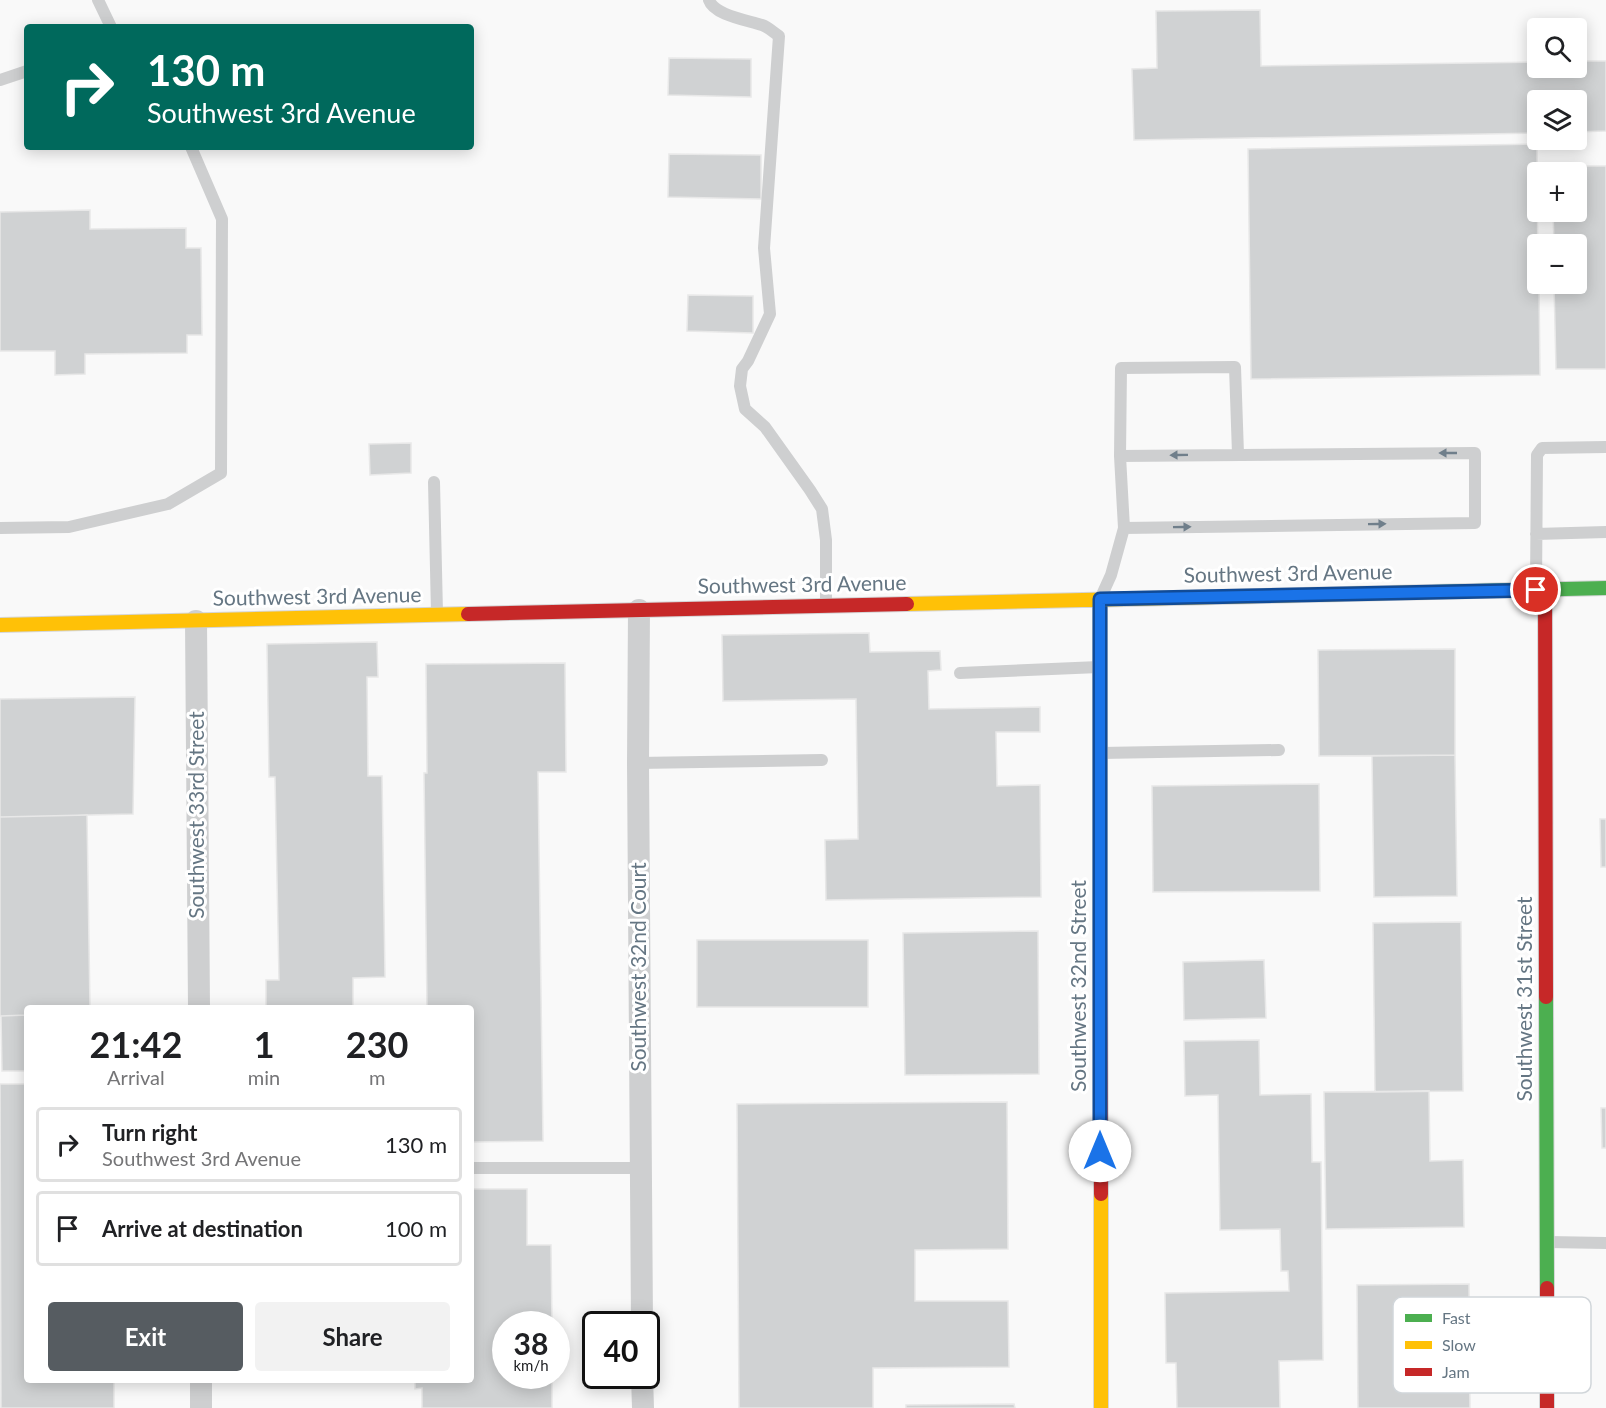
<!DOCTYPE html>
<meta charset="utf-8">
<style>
body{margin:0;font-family:Lato,sans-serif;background:#f2f2f2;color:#202124;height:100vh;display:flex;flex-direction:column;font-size:22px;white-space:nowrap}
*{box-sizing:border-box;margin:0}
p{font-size:20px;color:#757577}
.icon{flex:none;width:33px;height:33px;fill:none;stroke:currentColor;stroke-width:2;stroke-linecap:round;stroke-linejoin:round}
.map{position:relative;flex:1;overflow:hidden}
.drawer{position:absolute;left:24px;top:1005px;width:450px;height:378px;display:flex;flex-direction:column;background:#fff;border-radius:6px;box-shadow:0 3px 15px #0003}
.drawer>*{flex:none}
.banner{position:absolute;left:24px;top:24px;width:450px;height:126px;border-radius:6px;box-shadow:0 3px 15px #0003;background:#00695c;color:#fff;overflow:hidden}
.buttons{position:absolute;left:1527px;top:18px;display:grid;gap:12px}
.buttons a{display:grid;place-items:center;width:60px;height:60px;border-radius:6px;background:#fff;box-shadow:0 3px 15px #0003;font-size:30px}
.speed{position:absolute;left:492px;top:1311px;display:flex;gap:12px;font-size:30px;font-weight:700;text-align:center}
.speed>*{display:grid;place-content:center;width:78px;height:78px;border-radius:50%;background:#fff;box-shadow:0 3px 15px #0003;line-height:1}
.speed small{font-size:15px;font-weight:400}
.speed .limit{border:3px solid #111;border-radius:9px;background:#fff;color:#111}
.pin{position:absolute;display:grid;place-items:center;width:51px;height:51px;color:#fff;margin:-26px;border:3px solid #fff;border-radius:50%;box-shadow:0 2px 6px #0007}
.me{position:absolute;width:66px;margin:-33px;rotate:0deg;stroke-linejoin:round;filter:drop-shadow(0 0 4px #0008)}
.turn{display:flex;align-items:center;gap:21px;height:126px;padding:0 24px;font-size:27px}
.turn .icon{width:78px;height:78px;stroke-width:2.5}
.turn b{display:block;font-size:42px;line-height:51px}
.eta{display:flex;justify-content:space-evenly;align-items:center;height:102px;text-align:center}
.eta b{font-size:36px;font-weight:700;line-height:42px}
.primary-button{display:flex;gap:12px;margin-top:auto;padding:12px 24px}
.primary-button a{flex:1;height:69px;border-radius:6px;background:#565c61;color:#fff;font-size:24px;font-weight:700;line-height:69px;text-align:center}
.primary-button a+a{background:#f2f2f2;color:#202124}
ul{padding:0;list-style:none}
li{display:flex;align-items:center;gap:18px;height:75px;margin:0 12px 9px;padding:0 12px;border:3px solid #e0e0e0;border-radius:6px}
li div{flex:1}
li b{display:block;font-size:22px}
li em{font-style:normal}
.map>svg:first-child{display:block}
.building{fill:#d0d2d3;stroke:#e8e8e8;stroke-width:1.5}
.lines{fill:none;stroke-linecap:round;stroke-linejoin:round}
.fast-casing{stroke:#d5d6d7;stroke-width:16}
.slow-casing{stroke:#d5d6d7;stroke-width:16}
.jam-casing{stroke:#d5d6d7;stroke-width:16}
.lane{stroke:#cecfd0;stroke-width:12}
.street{stroke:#cecfd0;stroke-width:22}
.fast{stroke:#4caf50;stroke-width:14}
.slow{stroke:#ffc107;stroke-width:14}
.jam{stroke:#c62828;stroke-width:14}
.oneway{fill:#707f8b}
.route-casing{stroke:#114b97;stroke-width:15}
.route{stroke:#1a73e8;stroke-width:10}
.labels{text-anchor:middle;stroke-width:6;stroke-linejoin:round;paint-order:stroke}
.street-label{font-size:21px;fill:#657683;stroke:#fff}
.key{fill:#fff;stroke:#d1d6da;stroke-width:1.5}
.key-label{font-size:16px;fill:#657683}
</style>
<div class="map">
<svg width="1606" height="1408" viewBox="0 0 1606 1408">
<rect width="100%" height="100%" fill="#f9f9f9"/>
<path class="building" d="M 1260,10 L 1261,66 L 1538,62 L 1538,68 L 1576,68 L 1576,61 L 1606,61 L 1606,131 L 1576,132 L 1576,100 L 1538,100 L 1538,133 L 1134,140 L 1132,69 L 1157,68 L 1156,11 Z
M 669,58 L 751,59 L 751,97 L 668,95 Z
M 1537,144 L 1538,284 L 1539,284 L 1540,375 L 1251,379 L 1248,149 Z
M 669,154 L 761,155 L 761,199 L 668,197 Z
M 1580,166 L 1606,166 L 1606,369 L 1556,369 L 1554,284 L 1576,284 L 1576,244 L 1554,244 L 1553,212 L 1576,212 L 1576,197 L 1581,197 Z
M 90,210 L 90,229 L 186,228 L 186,248 L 201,248 L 202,335 L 187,335 L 187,353 L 85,354 L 85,374 L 55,375 L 55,351 L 0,351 L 0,212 Z
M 688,295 L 753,296 L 753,333 L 687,331 Z
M 411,443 L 411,473 L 370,475 L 369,444 Z
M 869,633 L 870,652 L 940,651 L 941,670 L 928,671 L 929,709 L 1040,707 L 1040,732 L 996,732 L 997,786 L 1040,785 L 1041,897 L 826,900 L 825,840 L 858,839 L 856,699 L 723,701 L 722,635 Z
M 377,642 L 378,677 L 367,677 L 368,776 L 382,776 L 385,977 L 353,978 L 353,1008 L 266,1008 L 266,980 L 279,980 L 275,777 L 269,777 L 267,644 Z
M 1455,649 L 1455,755 L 1319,756 L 1318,650 Z
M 565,663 L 566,772 L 538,772 L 543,1141 L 471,1142 L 471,1008 L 427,1008 L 424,773 L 427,773 L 426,664 Z
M 135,697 L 133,814 L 0,817 L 0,699 Z
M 1455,755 L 1457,896 L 1374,897 L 1372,756 Z
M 1319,784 L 1320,891 L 1153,892 L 1152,786 Z
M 87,815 L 90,1008 L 27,1008 L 27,1015 L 0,1016 L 0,817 Z
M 1600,819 L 1606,819 L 1606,867 L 1601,867 Z
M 1461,922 L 1463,1091 L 1375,1092 L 1373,923 Z
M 1038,931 L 1039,1074 L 905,1075 L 903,933 Z
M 697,940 L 868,940 L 868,1007 L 697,1007 Z
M 1264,960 L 1266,1018 L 1184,1020 L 1183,962 Z
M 27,1015 L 27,1071 L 2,1071 L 1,1016 Z
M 1259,1040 L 1260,1095 L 1311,1094 L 1312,1162 L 1321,1162 L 1323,1360 L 1279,1361 L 1280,1408 L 1177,1408 L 1176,1363 L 1166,1363 L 1165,1293 L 1289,1291 L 1288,1271 L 1281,1271 L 1280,1229 L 1220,1230 L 1218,1095 L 1185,1096 L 1184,1041 Z
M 0,1084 L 27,1084 L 27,1380 L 114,1380 L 114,1408 L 1,1408 Z
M 1429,1091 L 1430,1161 L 1463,1160 L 1464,1227 L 1326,1229 L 1324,1092 Z
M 1007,1102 L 1008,1249 L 915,1250 L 915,1301 L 1008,1301 L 1009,1367 L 873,1368 L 873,1408 L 739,1408 L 737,1104 Z
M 1601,1108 L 1606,1108 L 1606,1148 L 1602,1148 Z
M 471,1189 L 527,1189 L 527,1245 L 551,1245 L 552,1324 L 506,1324 L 506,1376 L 552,1376 L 552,1408 L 422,1408 L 422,1388 L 415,1389 L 415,1380 L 471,1380 Z
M 1469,1284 L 1470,1408 L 1358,1408 L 1357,1285 Z
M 1014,1404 L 1015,1408 L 906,1408 L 906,1405 Z"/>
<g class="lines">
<defs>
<path id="fast" d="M 1432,592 L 1606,588
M 1546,997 L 1547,1288"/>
<path id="slow" d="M 1100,599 L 1100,933
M 907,604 L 1432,592
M 0,625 L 468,614
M 1101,1194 L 1101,1408"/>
<path id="jam" d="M 1545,589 L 1546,997
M 468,614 L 907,604
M 1100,933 L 1101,1194
M 1547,1288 L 1547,1408"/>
</defs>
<use href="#fast" class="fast-casing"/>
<use href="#slow" class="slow-casing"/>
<use href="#jam" class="jam-casing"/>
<path class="lane" d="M 98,0 L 111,27
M 709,0 C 714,15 747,20 762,25 C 768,27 773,32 779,36 L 764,248 L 770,314 L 748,361 L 742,369 L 740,386 L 745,409 L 765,427 L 810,490 L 822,509 L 826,540 L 826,604
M 0,80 L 27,71
M 1120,456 L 1475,453 L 1475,523 L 1124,528
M 434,482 L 437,613
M 0,528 L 69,527 L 168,504 L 221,473 L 222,219 L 191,147
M 1536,534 L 1606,532
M 1536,588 L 1537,455 L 1542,448 L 1606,447
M 1101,597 L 1111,575 L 1124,528 L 1120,456 L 1121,368 L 1235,367 L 1238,454
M 960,673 L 1099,667
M 1101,753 L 1279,750
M 638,763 L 822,760
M 471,1168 L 641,1168
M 1548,1242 L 1606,1243"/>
<path class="street" d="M 639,610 L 638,763 L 642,1324
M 196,621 L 199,1008
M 642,1376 L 643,1408
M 201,1380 L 201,1408"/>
<use href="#fast" class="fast"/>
<use href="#slow" class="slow"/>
<use href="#jam" class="jam"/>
</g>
<defs><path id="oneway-solid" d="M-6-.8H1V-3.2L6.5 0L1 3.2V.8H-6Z" transform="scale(1.5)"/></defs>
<g class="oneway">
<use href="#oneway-solid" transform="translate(1448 453) rotate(180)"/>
<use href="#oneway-solid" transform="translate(1179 455) rotate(179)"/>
<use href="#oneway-solid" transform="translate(1377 524) rotate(-1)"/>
<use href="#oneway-solid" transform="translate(1182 527) rotate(-1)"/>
</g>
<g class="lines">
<defs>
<path id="route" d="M 1100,1151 L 1100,599 L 1536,590"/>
</defs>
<use href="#route" class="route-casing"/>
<use href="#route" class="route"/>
</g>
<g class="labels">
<g class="street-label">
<text transform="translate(1288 574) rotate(-1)" y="7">Southwest 3rd Avenue</text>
<text transform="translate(802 585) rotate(-1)" y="7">Southwest 3rd Avenue</text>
<text transform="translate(317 597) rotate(-1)" y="7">Southwest 3rd Avenue</text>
<text transform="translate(197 815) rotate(-90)" y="7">Southwest 33rd Street</text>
<text transform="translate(639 967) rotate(-90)" y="7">Southwest 32nd Court</text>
<text transform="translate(1079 986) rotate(-90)" y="7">Southwest 32nd Street</text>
<text transform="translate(1525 999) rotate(-90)" y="7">Southwest 31st Street</text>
</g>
</g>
<rect x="1393" y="1297" width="198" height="96" rx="9" class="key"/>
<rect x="1405" y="1314" width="27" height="8" fill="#4caf50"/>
<rect x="1405" y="1341" width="27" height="8" fill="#ffc107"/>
<rect x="1405" y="1368" width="27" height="8" fill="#c62828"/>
<g class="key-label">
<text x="1442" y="1324">Fast</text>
<text x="1442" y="1351">Slow</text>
<text x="1442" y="1378">Jam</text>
</g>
</svg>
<div class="buttons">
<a><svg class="icon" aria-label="search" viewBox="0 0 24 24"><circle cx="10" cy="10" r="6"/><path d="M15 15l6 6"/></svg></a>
<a><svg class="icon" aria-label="layers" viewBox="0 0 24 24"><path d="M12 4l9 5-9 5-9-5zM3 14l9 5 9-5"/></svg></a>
<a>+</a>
<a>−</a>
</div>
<div class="speed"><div>38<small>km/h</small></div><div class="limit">40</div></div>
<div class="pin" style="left:1536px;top:590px;background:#d93025"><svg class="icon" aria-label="arrive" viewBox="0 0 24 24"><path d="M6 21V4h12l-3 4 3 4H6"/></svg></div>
<svg class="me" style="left:1100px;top:1151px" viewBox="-20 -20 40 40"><circle r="19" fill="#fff"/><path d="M0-13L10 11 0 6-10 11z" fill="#1a73e8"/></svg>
<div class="banner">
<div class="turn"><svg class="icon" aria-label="right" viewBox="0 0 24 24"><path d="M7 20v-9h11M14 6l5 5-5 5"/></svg><div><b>130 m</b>Southwest 3rd Avenue</div></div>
</div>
<section class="drawer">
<div class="eta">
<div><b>21:42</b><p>Arrival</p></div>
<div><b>1</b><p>min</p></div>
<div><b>230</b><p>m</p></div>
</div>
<ul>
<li><svg class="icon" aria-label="right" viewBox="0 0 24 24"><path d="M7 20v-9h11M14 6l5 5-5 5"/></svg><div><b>Turn right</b><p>Southwest 3rd Avenue</p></div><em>130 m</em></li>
<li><svg class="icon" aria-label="arrive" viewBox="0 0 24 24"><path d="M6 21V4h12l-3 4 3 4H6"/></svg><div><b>Arrive at destination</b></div><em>100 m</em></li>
</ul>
<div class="primary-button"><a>Exit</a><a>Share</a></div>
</section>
</div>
